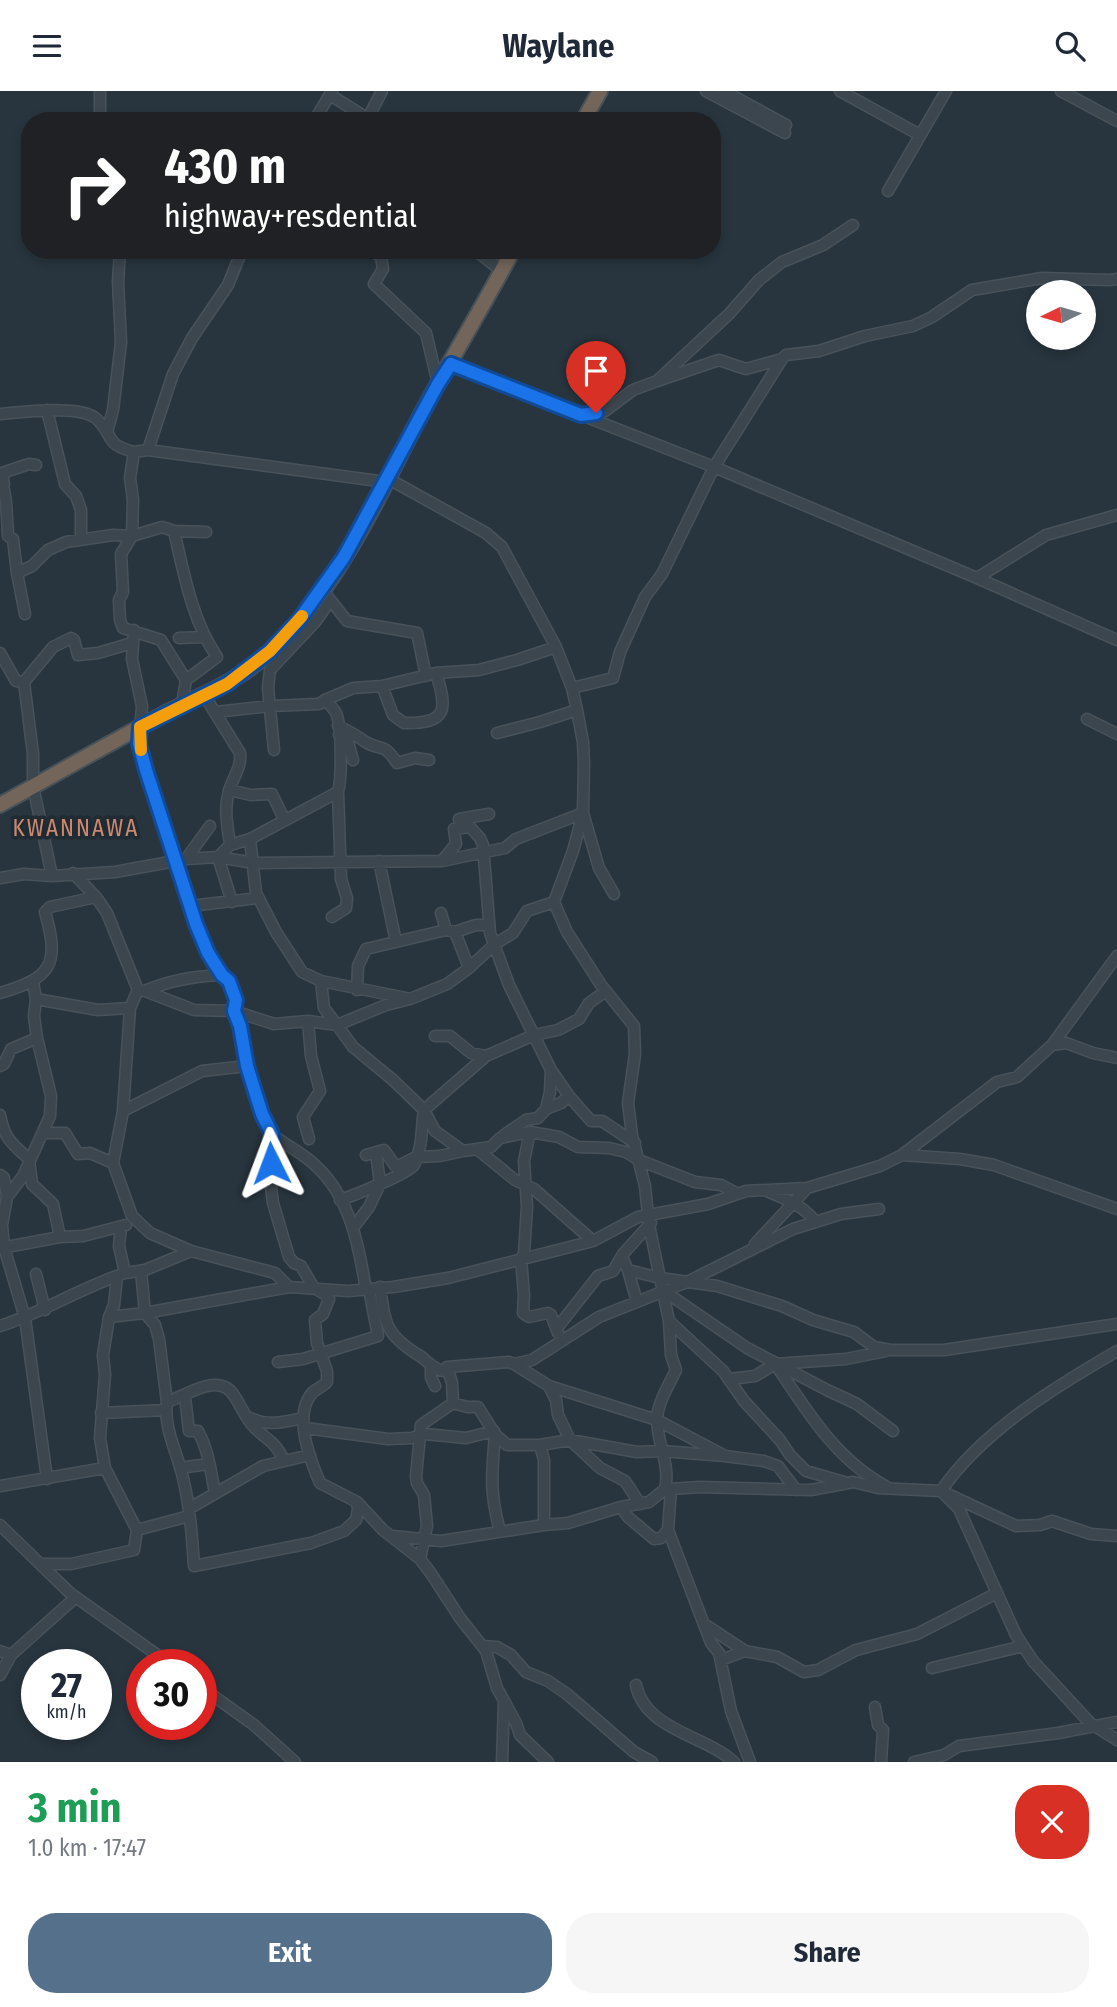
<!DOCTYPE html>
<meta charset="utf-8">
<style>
body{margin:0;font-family:"Fira Sans Condensed",sans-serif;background:#f6f6f7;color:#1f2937;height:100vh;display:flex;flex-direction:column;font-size:26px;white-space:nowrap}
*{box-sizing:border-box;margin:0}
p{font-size:23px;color:#747a83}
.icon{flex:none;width:38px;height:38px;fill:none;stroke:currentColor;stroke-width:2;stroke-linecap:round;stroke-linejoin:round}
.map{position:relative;height:1671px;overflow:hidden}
.details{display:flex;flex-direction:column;background:#fff;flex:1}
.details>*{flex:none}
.hud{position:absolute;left:21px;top:21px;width:700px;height:147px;border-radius:28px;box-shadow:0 4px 10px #0003;background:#202124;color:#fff;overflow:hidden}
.needle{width:46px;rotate:265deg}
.buttons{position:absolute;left:1026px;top:189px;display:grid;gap:14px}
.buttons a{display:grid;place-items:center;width:70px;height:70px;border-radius:50%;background:#fff;box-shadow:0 4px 10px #0003;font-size:35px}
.speed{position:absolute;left:21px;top:1558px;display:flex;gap:14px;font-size:35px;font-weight:700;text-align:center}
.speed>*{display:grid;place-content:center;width:91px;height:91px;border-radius:50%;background:#fff;box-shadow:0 4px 10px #0003;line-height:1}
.speed small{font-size:18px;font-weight:400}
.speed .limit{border:10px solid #d22;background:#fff;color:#111}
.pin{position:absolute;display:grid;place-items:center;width:60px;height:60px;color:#fff;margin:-72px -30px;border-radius:50% 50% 50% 0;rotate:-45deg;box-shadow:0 0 7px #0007}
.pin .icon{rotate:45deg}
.me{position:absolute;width:77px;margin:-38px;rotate:357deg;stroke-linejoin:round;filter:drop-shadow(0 0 5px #0008)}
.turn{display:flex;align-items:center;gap:24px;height:147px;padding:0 28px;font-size:32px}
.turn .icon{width:91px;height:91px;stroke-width:2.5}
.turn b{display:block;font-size:49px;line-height:60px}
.round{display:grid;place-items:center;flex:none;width:74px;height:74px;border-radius:28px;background:#f6f6f7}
.headline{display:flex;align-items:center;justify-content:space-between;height:119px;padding:0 28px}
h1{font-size:42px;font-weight:700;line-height:52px;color:#1e9e55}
.action{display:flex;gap:14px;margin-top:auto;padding:14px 28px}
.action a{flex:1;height:80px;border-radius:28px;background:#55708a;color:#fff;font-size:28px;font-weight:700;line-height:80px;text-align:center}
.action a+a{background:#f6f6f7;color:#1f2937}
header{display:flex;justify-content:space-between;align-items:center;height:91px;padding:0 28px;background:#fff;font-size:32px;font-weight:700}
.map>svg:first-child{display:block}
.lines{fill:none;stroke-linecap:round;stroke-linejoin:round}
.minor-casing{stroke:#48525a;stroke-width:13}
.highway-casing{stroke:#465159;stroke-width:18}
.minor{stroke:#3c464e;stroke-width:10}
.highway{stroke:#736559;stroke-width:14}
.route-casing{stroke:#114b97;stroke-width:18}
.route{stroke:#1a73e8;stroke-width:12}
.slow{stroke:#f59e0b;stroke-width:12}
.labels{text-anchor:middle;stroke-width:7;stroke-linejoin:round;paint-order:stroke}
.quarter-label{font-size:23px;letter-spacing:2px;fill:#cc8970;stroke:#202b33}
</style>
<header><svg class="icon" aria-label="menu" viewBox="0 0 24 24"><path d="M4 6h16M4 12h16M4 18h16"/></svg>Waylane<svg class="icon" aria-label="search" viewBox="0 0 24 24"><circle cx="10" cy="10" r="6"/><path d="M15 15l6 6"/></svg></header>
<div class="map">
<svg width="1117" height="1671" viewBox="0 0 1117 1671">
<rect width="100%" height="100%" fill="#28353e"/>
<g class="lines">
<defs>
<path id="minor" d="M 100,0 L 100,30
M 706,0 L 785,42
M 724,0 L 786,34
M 840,0 L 920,44
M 1061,0 L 1117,30
M 330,4 L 372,30
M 368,27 L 382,0
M 314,30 L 332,0
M 888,100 L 946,0
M 372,159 L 381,166 L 383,178 L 374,193 L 426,242 L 438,293
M 475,159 L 502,180
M 451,273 L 714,376 L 977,487 L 1117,549
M 657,290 L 719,269 L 746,278 L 782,268 L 786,264 L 819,260 L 865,245 L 913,235 L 932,226 L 972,199 L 1042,187 L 1110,189 L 1117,188
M 47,319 L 65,393 L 76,405 L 81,419 L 81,448
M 0,323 C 22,321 76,314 94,326 C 104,332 107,344 114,352 C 119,357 128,359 134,361 L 130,387 L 133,409 L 132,445 L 121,463 L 123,501 L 119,509 L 120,529 L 123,537 L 161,549 L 186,589 L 182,613
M 582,324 L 605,320 L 633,299 L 657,290 L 729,223 L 759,189 L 782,171 L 823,154 L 853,134
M 107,341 L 113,319 L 121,251 L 118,191 L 120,159
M 148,359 L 173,283 L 192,247 L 228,194 L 242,159
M 134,361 L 148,359 L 386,391
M 387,387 L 486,442 L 502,456 L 556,556 L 572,597 L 577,619 L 583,651 L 584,673 L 583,722 L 573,760 L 554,811 L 567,841 L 601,894 L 634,935 L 635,963 L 628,1012 L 632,1044 L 645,1095 L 649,1134 L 623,1163 L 613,1180 L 598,1185 L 557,1237
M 0,389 C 7,396 7,432 8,445 L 13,448 L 17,482 L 25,523
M 4,393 L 2,382 L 29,373 L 36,374
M 174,440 C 184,483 192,529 217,566 L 186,589
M 17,482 L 32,475 L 48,459 L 66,451 L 113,444 L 132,445 L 162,436 L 174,440 L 206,441
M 977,487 L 1046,444 L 1117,424
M 328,506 L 347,530 L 417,542 L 426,585
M 134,539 L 132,568 L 142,615 L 139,653 L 146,679 L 196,833 L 208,862 L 222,884 L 229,890 L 236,909 L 234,920 L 240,935 L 247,975 L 257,1010 L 272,1043 L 270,1088 L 273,1112 L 289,1166 L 294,1172 L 301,1175 L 314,1197 L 326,1204 L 329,1208 L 323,1223 L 315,1229 L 317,1252 L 327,1280 L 327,1291 C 323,1295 317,1298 313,1301 C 292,1323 310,1369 320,1392 L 357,1411 L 383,1439 L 420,1468 L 430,1481 L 460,1527 L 486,1560 L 497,1597 L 516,1632 L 520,1644 L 548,1671
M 179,547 L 203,546
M 0,562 L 16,590 L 24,591
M 382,595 L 393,624 L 404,632 C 447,633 448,619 436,582
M 572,597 L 613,587 L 620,561 L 645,506 L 662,483 L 714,376 L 782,268
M 204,604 L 240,662 C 242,678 231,688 228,704 C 224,720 228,738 230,754 L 250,748 L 256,802 L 276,841 L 302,881 L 321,890 L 324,917 L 337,934 L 386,914 L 410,908 L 447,893 L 469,877 L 495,853 L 513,842 L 527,820 L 554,811
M 325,609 L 353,597 L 382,595 L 436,582 L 479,579 L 517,569 L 556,556
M 216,621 L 270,615 L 319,613 L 325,609 C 329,613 334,618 336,622 C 342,636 342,686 338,701 L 341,788 L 347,807 L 346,817 L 332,826
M 1087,628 L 1117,643
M 338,635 C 348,639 355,644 364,650 C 380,661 382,649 397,672 L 415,667 L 429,669
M 497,642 L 540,631 L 577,619
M 339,644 L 346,644 L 353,669
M 274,659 L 268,597 L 270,579 L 316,530 L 325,517 L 328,506 L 322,500
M 229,699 L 251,704 L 272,703 L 284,728
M 461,736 L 459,728 L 489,723
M 250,748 L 338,701
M 230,754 L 218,766 L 232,811
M 186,768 L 210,735
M 379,770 L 396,851
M 442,770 L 456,753 L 454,738 L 470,736 L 480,747 L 483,754 L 490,842 L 509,894 L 551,979 L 550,1001 L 546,1018
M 73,782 L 96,806 L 107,822 L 138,899 L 130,917 L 123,1020 L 113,1072 L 132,1125 L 150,1142 L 191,1160 L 275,1182 L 289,1196
M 52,785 L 33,695 L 33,663 L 24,591 L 53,556 L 71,547 L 74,549 L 78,564 L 98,562 L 132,552
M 0,787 L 24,783 L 52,785 L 115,781 L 186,768 L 218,766 L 254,772 L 442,770 L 505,757 L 516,748 L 583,722 L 599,777 L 614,803
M 190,815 L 258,807
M 441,822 L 446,839 L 455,841 L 469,877
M 455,841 L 476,834 L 489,834
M 321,890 L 406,907
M 33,891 L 36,908 L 34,925 L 37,947 L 51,1005 L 50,1025 L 23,1085 L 7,1106 L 2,1134 L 4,1156 L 25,1227 L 47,1388
M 138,899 L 145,900 L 194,919 L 234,920 L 274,933 L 308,930 L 337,934 L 353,956 L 393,989 L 424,1019 L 435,1040 L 463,1060 L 491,1056 L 500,1047 L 530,1041 L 559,1046 L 578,1056 L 609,1057 L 626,1061 L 639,1069 L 695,1091 L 721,1094 L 736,1102
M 357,899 L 358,875 L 366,858 L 446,839
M 145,900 C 170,889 195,885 222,884
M 0,902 C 52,887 60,873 45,821 L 50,816 L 96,806
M 36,908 L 98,919 L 130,917
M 308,930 L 311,965 L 320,1000 L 303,1026 L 309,1048
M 435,945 L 450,945 L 471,962 L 486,965
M 1052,954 L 1117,865
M 0,975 L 4,973 L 11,958 L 37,947
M 551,979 L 569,1005
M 123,1020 L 202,980 L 247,975
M 0,1024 C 4,1047 12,1053 29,1068 L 32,1093 L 53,1113 L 60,1146
M 530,1041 L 524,1070 L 527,1115 L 524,1163 L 521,1168 L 524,1204 L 523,1222 L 529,1226 L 548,1222 L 551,1224 L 558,1242
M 44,1042 L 65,1042 L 78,1063 L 90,1062 L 113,1072
M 272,1043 C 286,1055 303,1062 316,1075 C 350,1106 359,1155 366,1199
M 504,1044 L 526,1029 L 538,1027 L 546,1018 L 561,1012 L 569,1005 L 591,1030 L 602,1030 L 635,1052
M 478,1059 L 515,1089 L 534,1098 L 593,1150
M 366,1064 L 384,1059 L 396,1076 L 416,1066 L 440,1065 L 463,1060
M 902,1064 L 997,991 L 1017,986 L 1052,954 L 1066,952 L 1093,962 L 1117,967
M 0,1084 L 4,1087 L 7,1106
M 769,1101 C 788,1109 802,1114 815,1130
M 340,1109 C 352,1105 410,1082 414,1074 C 423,1056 421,1037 424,1019 L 486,965 L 534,944 L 558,939 L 579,928 L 589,912 L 606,900
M 651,1132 L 649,1134 L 660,1187 L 717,1195 L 782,1215 L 813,1229 L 854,1241 L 874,1256 L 890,1259 L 944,1259 L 1117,1233
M 353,1137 L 369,1116 L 380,1093 L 376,1061
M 755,1153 L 807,1097
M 1,1157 L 60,1146 L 83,1145 L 126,1134
M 622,1166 L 628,1179 L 660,1187 L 669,1230 L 723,1280 L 744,1310 L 780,1349 L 790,1364 L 806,1380 L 844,1391
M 628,1179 L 637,1211
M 141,1180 L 145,1222 L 155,1234 L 159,1248 L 167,1311 C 163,1337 178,1363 183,1387 C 190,1416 192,1445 194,1475 L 311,1452 L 344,1440 L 356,1429 L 358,1418 L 357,1412
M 125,1182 L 145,1179 L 191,1160
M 36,1183 L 45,1219
M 380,1196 C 385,1234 386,1244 420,1265 C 429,1271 432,1277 443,1280 L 447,1276 L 452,1292 L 453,1312 L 467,1316 L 478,1316 L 495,1343 L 507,1354 L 540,1354 L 570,1349 L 637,1361 L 662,1360 L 725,1365
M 664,1200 L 747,1257 L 827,1299 L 857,1313 L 893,1340
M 109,1226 L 145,1222 L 289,1196 L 348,1200 L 393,1196 L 448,1187 L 593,1150 L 638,1126 L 708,1113 L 746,1100 L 807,1097 L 880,1075 L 902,1064 L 960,1068 L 994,1074 L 1117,1118
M 669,1230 L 671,1264 L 676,1279 C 669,1294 659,1309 657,1326 C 656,1351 671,1373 665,1398 L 670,1398
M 0,1235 C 41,1222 77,1199 117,1185
M 1117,1260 C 1055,1296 982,1340 941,1400 L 1016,1435 L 1040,1434 L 1052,1430 L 1091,1443 L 1117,1445
M 278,1271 L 303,1268 L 378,1245 L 369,1198
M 514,1273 L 549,1295 L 657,1329 L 725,1365 L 764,1370 L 778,1375 L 796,1399
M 776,1274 C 807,1320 836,1369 887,1396
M 431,1276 L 431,1286 L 435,1295
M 447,1276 L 509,1271 L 514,1273 L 532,1269 L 599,1226 L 687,1191 L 793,1138 L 841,1123 L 879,1118
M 730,1288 L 755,1285 L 775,1273 L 846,1268 L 886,1260
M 549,1295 L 556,1309 L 558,1324 L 570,1349 L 600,1377 L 625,1390 L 640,1413
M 185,1306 L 189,1340 L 198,1340 C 209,1360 210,1379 215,1401
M 167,1311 C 186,1305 220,1279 235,1306 C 242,1317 246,1328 255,1337 C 269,1351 273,1348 284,1369
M 101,1322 L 166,1319
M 248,1326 C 267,1336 283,1331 303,1327
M 305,1337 L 388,1348 L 412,1347 L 425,1343 L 466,1347 L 494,1340
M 495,1343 C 492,1382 489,1400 500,1440
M 180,1377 L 208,1373
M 0,1395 L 105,1377
M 621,1416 L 649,1411 L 665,1398
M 190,1417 L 263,1375 L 310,1364
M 0,1434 L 70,1502 L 170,1573
M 544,1434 L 568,1432 L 621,1416 L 628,1426 L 654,1448 L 661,1447 L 668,1439 L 711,1552 L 719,1562 L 731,1620 L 750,1671
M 137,1439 L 189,1425
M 668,1439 L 671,1398 L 699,1396 L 811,1399 L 853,1391 L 878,1397 L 941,1400 L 959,1418 L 1016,1544 L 1033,1570 L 1090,1632 L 1117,1649
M 393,1445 L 441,1450 L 544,1434 L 544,1369 L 540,1354
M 420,1468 L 427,1435 L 424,1404 L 417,1392 L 416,1385 L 421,1334 L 453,1312
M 40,1473 L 71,1473 L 134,1459 L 137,1439 L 105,1377 L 100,1347 L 105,1284 L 103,1264 L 109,1226 L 114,1214 L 117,1185 L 125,1182 L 119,1155 L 121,1136
M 704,1533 L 745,1560
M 482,1555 L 497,1556 L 511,1564 L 526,1581 L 548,1590 L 567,1603 L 634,1661 L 652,1671
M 0,1560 L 11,1564 L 76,1506
M 721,1569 L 745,1560 L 777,1566 L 804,1581 L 818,1579 L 856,1559 L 917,1543 L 997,1502
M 932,1577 L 1023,1555
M 0,1584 L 11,1564
M 636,1594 C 645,1639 705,1644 734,1671
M 201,1596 L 254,1634 L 295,1671
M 875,1616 L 878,1634 L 883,1639 L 881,1671
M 502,1671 L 504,1612
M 914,1671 L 944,1664 L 959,1655 L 1058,1642 L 1117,1631"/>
<path id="highway" d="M 583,30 L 600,0
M 0,714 C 55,683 110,652 166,622 C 195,607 224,596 250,577 C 333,513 375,410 423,320 C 452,266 484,214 513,159"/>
</defs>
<use href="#minor" class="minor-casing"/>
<use href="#highway" class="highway-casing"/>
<use href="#minor" class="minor"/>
<use href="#highway" class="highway"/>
</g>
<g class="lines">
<defs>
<path id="route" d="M 271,1072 L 272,1043 L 262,1023 L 247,975 L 240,935 L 234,920 L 236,909 L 229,890 L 222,884 L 208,862 L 196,833 L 146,679 L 139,653 L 140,636 L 227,593 L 270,560 L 299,529 L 344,466 L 438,293 L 451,273 L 581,324 L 596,322"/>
</defs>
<use href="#route" class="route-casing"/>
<use href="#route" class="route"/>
<path class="slow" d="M 141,659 L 140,636 L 227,593 L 270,560 L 302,525"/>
</g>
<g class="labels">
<g class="quarter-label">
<text x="76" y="745">KWANNAWA</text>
</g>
</g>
</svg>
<div class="buttons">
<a><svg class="needle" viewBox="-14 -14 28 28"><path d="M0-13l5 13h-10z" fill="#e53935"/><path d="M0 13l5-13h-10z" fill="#747a83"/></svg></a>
</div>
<div class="speed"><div>27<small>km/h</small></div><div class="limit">30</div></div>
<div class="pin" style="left:596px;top:322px;background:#d93025"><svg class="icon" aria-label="arrive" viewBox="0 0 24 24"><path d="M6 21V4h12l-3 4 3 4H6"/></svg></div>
<svg class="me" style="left:271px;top:1072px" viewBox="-20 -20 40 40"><path d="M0-17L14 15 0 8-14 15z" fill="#1a73e8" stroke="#fff" stroke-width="4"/></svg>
<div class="hud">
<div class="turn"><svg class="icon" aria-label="right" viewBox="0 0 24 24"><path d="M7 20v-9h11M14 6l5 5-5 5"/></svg><div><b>430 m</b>highway+resdential</div></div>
</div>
</div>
<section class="details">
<div class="headline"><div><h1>3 min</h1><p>1.0 km · 17:47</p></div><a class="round" style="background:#d93025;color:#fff"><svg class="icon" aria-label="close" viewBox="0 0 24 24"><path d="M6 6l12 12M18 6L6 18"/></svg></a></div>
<div class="action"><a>Exit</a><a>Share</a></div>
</section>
